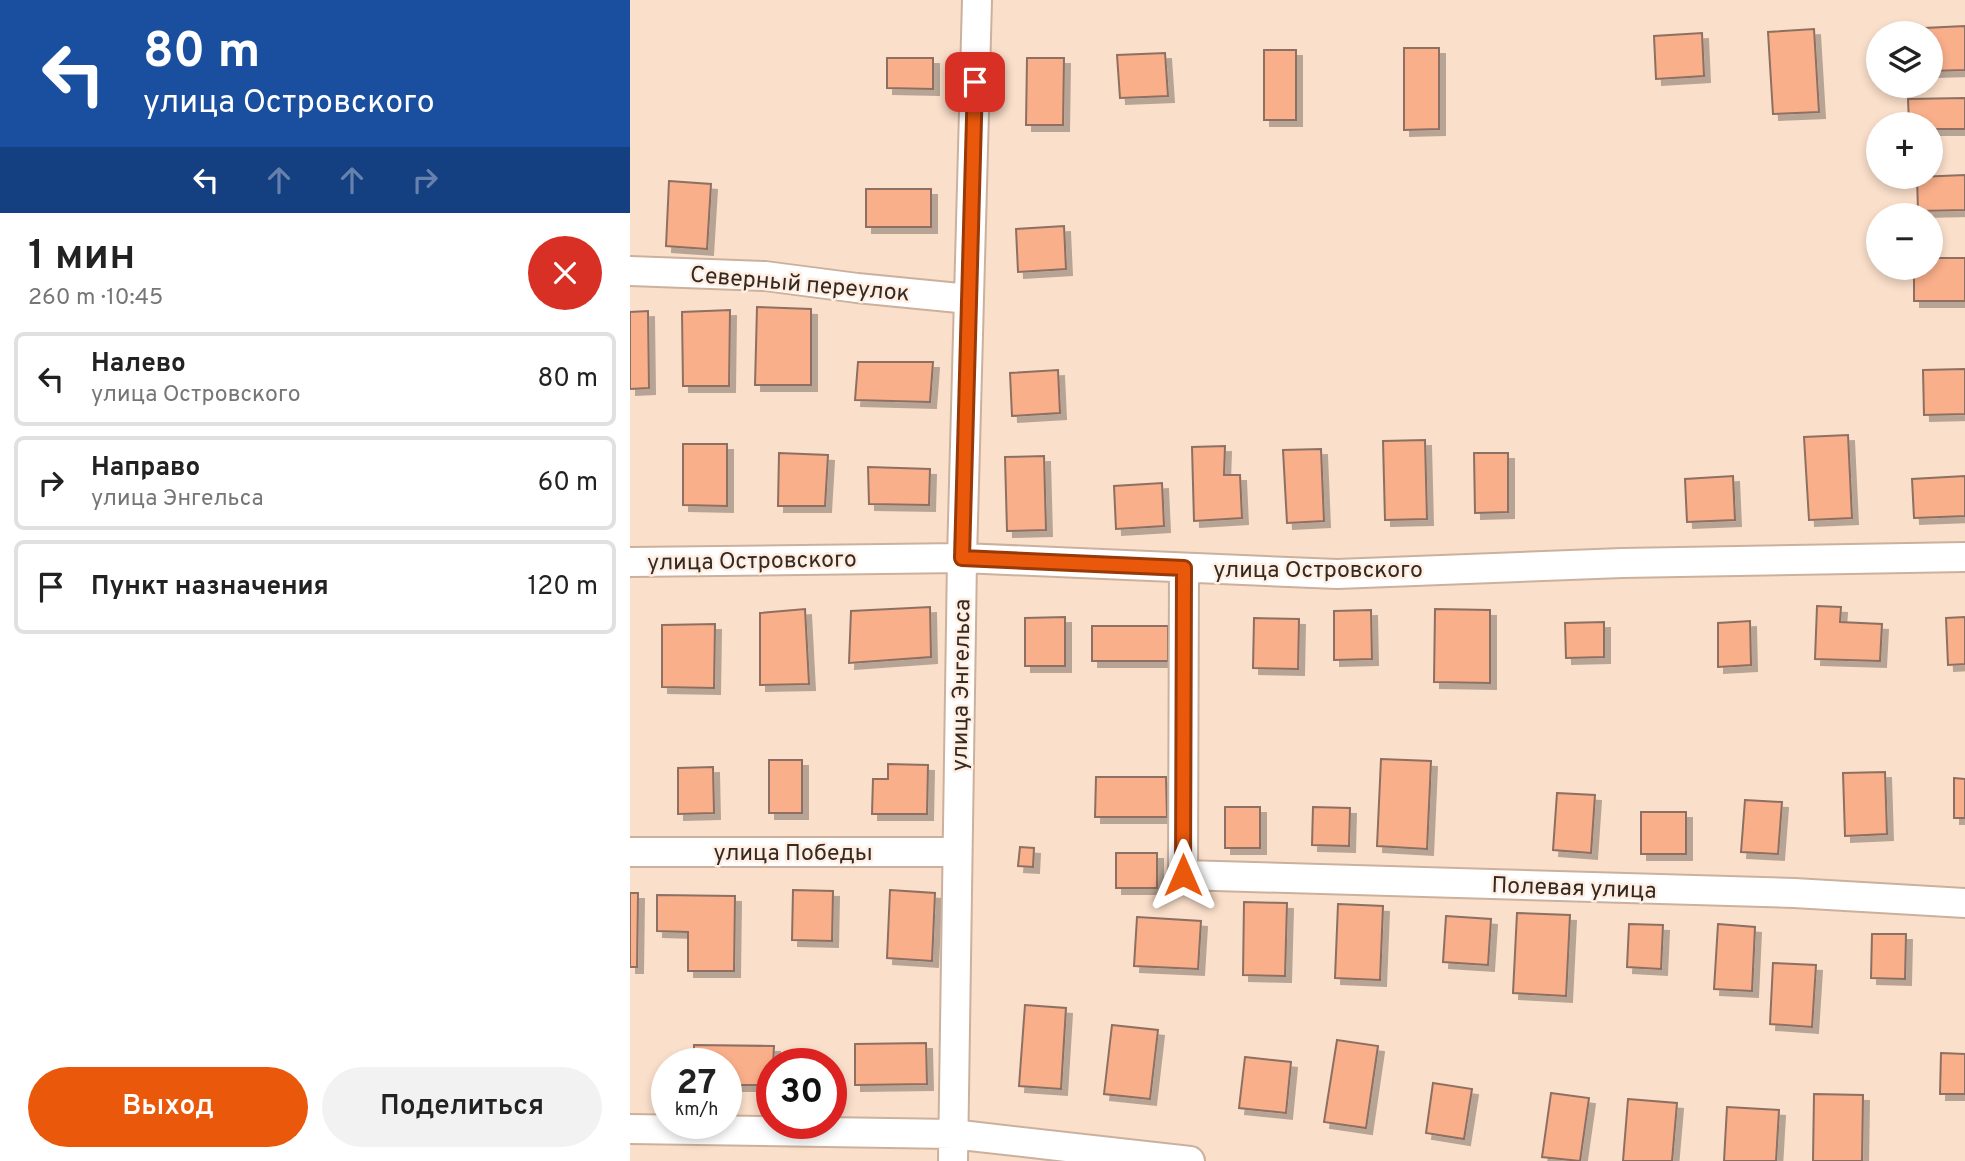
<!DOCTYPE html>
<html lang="ru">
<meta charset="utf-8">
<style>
body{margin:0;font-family:Overpass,sans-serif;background:#f2f2f2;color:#222;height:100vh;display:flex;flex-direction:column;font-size:26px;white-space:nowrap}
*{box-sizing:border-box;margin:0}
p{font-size:23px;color:#767676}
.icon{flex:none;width:38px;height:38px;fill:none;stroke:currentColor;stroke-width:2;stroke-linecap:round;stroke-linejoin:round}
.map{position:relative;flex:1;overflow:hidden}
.sheet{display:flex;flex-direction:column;background:#fff;width:630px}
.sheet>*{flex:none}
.banner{background:#1a4fa0;color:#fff;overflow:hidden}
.fabs{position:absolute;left:1236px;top:21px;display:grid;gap:14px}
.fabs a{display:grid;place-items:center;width:77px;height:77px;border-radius:50%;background:#fff;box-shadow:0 4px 10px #0003;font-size:35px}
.speed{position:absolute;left:21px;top:1048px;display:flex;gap:14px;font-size:35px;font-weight:700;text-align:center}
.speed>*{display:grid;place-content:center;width:91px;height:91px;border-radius:50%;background:#fff;box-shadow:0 4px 10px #0003;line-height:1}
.speed small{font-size:18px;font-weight:400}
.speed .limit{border:10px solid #d22;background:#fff;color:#111}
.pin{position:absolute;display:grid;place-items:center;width:60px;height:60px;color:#fff;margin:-30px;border-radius:14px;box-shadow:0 4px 10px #0006}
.me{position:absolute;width:77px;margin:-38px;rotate:0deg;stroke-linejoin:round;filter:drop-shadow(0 0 5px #0008)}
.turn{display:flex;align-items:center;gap:24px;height:147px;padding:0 28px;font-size:32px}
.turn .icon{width:91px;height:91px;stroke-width:2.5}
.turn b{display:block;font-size:49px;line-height:60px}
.lanes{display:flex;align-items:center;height:66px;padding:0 28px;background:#0003;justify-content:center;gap:35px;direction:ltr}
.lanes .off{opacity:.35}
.round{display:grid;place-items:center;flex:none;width:74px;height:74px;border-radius:37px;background:#f2f2f2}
.summary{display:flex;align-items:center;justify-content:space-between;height:119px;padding:0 28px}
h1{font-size:42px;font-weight:600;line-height:52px}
.action{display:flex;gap:14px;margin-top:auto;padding:14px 28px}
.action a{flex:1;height:80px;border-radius:42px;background:#ea580c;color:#fff;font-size:28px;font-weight:600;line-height:80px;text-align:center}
.action a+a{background:#f2f2f2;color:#222}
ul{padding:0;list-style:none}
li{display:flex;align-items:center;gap:21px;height:94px;margin:0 14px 10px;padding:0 14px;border:4px solid #e0e0e0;border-radius:10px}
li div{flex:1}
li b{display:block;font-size:26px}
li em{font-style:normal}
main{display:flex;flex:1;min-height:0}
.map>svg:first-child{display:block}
.building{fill:#f9af8a;stroke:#8d7063;stroke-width:2;filter:url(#shadow)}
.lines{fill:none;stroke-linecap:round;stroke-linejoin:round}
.minor-casing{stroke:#cbb19d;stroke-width:32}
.minor{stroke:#fff;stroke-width:28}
.route-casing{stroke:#983908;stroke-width:18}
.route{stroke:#ea580c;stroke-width:12}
.labels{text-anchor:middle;stroke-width:5;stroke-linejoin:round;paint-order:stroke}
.street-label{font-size:23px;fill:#342a22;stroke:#ffeee1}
</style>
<main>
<section class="sheet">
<div class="banner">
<div class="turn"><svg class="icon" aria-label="left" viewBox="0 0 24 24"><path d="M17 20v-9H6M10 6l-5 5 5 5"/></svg><div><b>80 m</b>улица Островского</div></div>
<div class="lanes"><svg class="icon" aria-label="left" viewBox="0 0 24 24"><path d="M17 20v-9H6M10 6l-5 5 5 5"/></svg><svg class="icon off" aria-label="ahead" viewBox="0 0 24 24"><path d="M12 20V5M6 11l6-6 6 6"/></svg><svg class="icon off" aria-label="ahead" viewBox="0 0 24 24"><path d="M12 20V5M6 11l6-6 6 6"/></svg><svg class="icon off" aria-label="right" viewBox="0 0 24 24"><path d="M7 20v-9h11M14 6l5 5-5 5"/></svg></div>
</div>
<div class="summary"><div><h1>1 мин</h1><p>260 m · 10:45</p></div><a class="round" style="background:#d93025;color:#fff"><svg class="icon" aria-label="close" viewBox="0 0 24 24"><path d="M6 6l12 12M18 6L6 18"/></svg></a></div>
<ul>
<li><svg class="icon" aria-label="left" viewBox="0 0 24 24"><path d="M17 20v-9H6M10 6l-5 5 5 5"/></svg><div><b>Налево</b><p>улица Островского</p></div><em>80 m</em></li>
<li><svg class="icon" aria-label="right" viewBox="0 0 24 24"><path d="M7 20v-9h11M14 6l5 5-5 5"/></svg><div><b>Направо</b><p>улица Энгельса</p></div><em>60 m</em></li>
<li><svg class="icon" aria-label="arrive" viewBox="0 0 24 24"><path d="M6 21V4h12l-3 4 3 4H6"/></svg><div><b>Пункт назначения</b></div><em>120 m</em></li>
</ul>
<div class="action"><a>Выход</a><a>Поделиться</a></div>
</section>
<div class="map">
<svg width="1335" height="1161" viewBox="0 0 1335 1161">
<defs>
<filter id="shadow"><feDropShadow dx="6" dy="6" stdDeviation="0" flood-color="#0004"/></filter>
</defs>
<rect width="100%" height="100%" fill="#fadfca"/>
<path class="building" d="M 1335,26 L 1335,70 L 1300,71 L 1300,33 L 1294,33 L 1294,28 Z
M 1184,29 L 1189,112 L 1143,114 L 1138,32 Z
M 1072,33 L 1074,76 L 1026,79 L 1024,36 Z
M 774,48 L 809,48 L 809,129 L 774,130 Z
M 634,50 L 666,50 L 666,120 L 634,120 Z
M 535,53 L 538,96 L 490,98 L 487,55 Z
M 257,58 L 303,58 L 303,89 L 257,88 Z
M 397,58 L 434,58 L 433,125 L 396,125 Z
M 1335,98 L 1335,129 L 1300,129 L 1300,124 L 1279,124 L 1278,99 Z
M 1335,175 L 1335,210 L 1288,211 L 1287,177 Z
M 39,181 L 81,184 L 77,249 L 36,246 Z
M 236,189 L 301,189 L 301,227 L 236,227 Z
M 434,226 L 436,269 L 388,272 L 386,229 Z
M 1300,258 L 1335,258 L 1335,301 L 1284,301 L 1284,268 L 1300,268 Z
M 127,307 L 181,309 L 181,385 L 125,385 Z
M 100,310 L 99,386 L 53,386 L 52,312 Z
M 18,311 L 19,388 L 0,389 L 0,312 Z
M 228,362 L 303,362 L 300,402 L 225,400 Z
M 1335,369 L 1335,414 L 1294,415 L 1293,370 Z
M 428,370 L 430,413 L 382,416 L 380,373 Z
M 1218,435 L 1222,518 L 1179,520 L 1174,437 Z
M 795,440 L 797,519 L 755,520 L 753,441 Z
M 53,444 L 97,444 L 97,506 L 53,505 Z
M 595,446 L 594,475 L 610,475 L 612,518 L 564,521 L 562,447 Z
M 691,449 L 694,521 L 657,523 L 653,450 Z
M 149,453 L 198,455 L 195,506 L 148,506 Z
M 844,453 L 878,453 L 878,512 L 845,513 Z
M 414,456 L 416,530 L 377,531 L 375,457 Z
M 238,467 L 300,469 L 299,505 L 239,504 Z
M 1103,476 L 1105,520 L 1057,522 L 1055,479 Z
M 1335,476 L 1335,516 L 1284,518 L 1282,479 Z
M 532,483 L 534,526 L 486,529 L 484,486 Z
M 1187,606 L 1211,607 L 1210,622 L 1252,624 L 1250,661 L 1185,659 Z
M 300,607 L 301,657 L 219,663 L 221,611 Z
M 175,609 L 179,684 L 130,685 L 130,613 Z
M 805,609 L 860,610 L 860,683 L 804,682 Z
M 741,610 L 742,659 L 704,660 L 704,611 Z
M 435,617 L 435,666 L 395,666 L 395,618 Z
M 1335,617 L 1335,664 L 1318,665 L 1316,618 Z
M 624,618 L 669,619 L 668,669 L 623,668 Z
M 1120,621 L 1121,665 L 1088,667 L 1088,623 Z
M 974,622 L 974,657 L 936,658 L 935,623 Z
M 85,624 L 84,688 L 32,687 L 32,625 Z
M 462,626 L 538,626 L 538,661 L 462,661 Z
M 751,759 L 801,761 L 797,849 L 747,846 Z
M 139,760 L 172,760 L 172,813 L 139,813 Z
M 258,764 L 298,765 L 297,814 L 242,814 L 243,779 L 258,779 Z
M 83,767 L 84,813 L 48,814 L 48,768 Z
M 1255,772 L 1257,834 L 1215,836 L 1213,773 Z
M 466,777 L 536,777 L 537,817 L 465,817 Z
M 1324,778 L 1335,779 L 1335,818 L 1324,818 Z
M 927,793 L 965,795 L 961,853 L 923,850 Z
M 1115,800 L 1152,802 L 1148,854 L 1111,852 Z
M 595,807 L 630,807 L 630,848 L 595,848 Z
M 683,807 L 720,808 L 719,846 L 682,845 Z
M 1011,812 L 1056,812 L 1056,854 L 1011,854 Z
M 390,847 L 404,848 L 403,867 L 388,866 Z
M 486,853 L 527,853 L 527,888 L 486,888 Z
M 163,890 L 203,891 L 202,941 L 162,940 Z
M 260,890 L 305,893 L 302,961 L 257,958 Z
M 0,893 L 8,893 L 7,967 L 0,967 Z
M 27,895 L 105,896 L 104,971 L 58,971 L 58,932 L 27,931 Z
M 614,902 L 657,903 L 655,976 L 613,975 Z
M 708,904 L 753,906 L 750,980 L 705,978 Z
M 887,913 L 940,915 L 936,996 L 883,993 Z
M 816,916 L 861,919 L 858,965 L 813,962 Z
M 507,917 L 571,921 L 568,969 L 504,966 Z
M 999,924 L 1033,925 L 1031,969 L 997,967 Z
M 1088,924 L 1125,927 L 1122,991 L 1084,989 Z
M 1242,934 L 1276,934 L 1275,979 L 1241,978 Z
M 1143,963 L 1186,965 L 1182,1027 L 1140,1024 Z
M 395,1005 L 436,1008 L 431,1089 L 389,1086 Z
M 482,1025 L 528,1030 L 520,1099 L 474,1094 Z
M 707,1040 L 748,1046 L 736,1128 L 694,1122 Z
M 296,1043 L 297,1084 L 225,1085 L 225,1044 Z
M 64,1045 L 144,1046 L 142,1085 L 96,1085 L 96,1064 L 64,1064 Z
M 1311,1053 L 1335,1054 L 1335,1094 L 1310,1094 Z
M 615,1057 L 661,1062 L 656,1113 L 609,1108 Z
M 803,1083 L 842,1089 L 834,1139 L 796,1133 Z
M 921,1093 L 959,1098 L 950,1161 L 912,1157 Z
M 1184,1094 L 1233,1095 L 1232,1161 L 1183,1161 Z
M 998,1099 L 1047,1103 L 1042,1161 L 993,1161 Z
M 1097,1107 L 1149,1110 L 1146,1161 L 1094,1161 Z"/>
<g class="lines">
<defs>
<path id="minor" d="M 0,271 L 135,276 L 227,288 L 339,299
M 0,562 L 332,558 L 707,574 L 992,563 L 1335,557
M 554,568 L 553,875 L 1164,893 L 1335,903
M 0,852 L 327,852
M 0,1129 L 322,1134 L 560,1161
M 323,1161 L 332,558 L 347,0"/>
</defs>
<use href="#minor" class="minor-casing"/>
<use href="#minor" class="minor"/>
</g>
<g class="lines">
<defs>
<path id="route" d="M 345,82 L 332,558 L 554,568 L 553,875"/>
</defs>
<use href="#route" class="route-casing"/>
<use href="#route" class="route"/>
</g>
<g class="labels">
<g class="street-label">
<text transform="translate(170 283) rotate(5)" y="8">Северный переулок</text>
<text transform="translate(122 560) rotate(-1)" y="8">улица Островского</text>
<text x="688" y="577">улица Островского</text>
<text transform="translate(330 685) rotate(-89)" y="8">улица Энгельса</text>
<text x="163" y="860">улица Победы</text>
<text transform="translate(944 887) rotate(2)" y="8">Полевая улица</text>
</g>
</g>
</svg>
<div class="fabs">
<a><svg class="icon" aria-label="layers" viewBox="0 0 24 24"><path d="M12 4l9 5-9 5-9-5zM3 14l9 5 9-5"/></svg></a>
<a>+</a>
<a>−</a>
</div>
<div class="speed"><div>27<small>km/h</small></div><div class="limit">30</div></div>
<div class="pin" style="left:345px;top:82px;background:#d93025"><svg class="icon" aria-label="arrive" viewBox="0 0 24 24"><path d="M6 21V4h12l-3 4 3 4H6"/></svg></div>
<svg class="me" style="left:553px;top:875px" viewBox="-20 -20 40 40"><path d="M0-17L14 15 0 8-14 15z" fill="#ea580c" stroke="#fff" stroke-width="4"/></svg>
</div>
</main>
